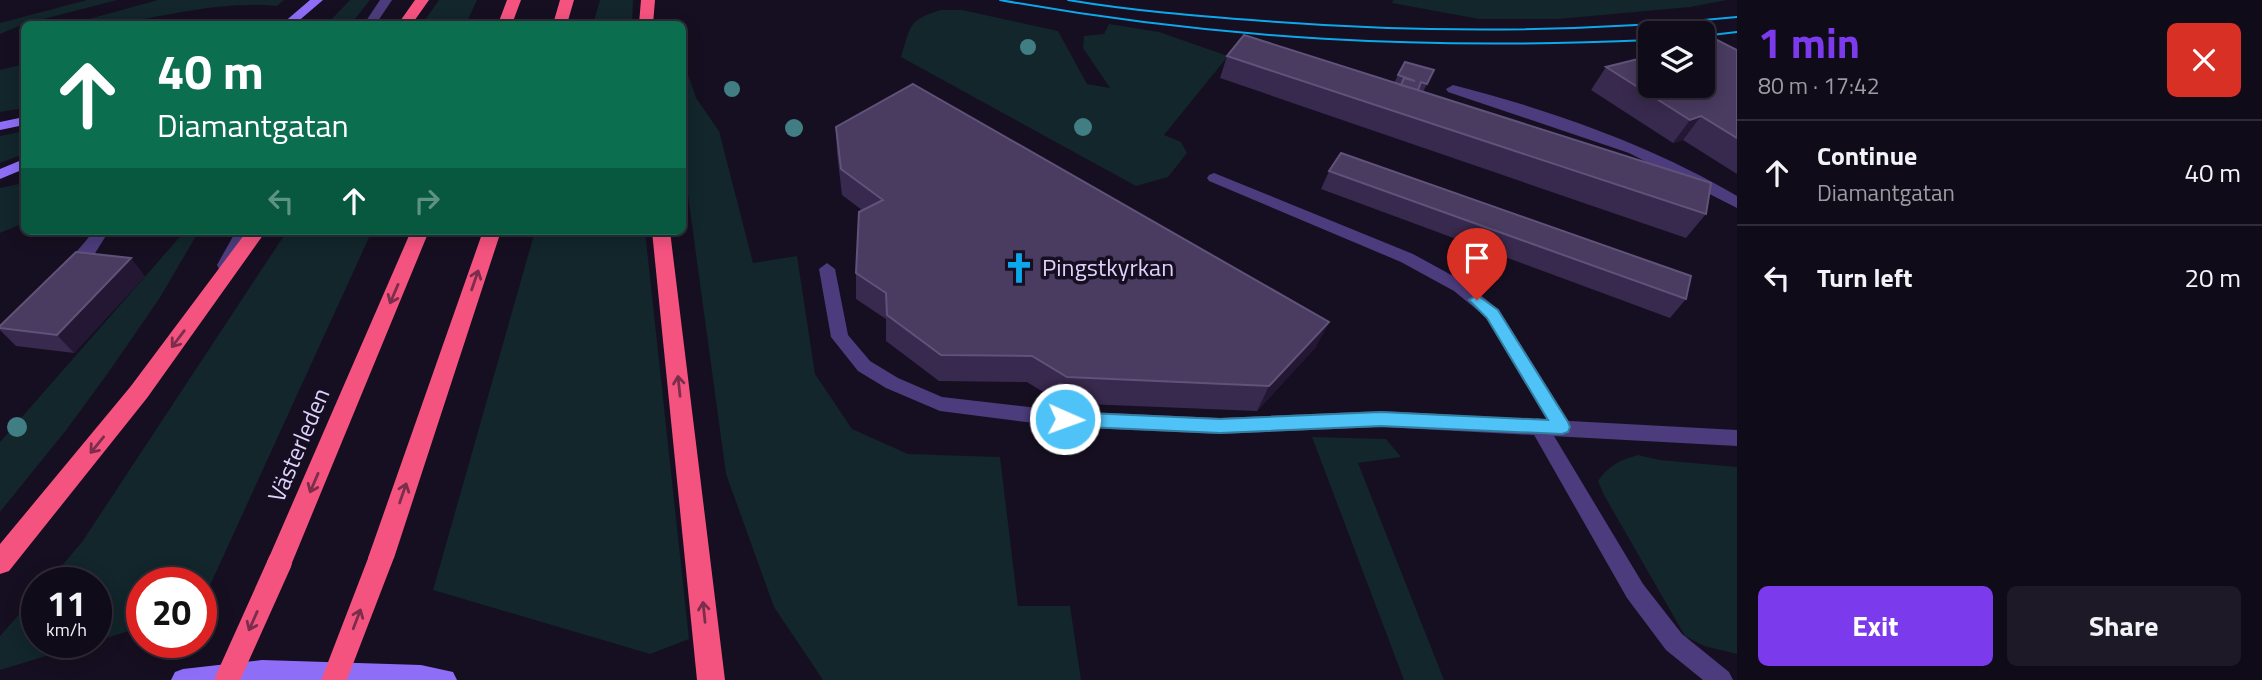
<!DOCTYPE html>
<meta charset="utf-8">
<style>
body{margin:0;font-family:"Titillium Web",sans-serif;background:#1e1926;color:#f1f3f6;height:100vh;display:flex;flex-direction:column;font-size:26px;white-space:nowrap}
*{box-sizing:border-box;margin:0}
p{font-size:23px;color:#9c9ba2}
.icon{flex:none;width:38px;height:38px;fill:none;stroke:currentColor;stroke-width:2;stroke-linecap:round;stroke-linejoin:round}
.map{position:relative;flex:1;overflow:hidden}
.drawer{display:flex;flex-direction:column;background:#100b19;width:525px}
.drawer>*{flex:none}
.guide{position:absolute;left:21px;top:21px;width:665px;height:214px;border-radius:10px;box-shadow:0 4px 18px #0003,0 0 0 2px #302b38;background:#0b6e4f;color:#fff;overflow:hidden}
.tools{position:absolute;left:1638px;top:21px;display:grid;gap:14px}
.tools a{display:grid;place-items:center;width:77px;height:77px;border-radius:10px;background:#100b19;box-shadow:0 4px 18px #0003,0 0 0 2px #302b38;font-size:35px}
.speed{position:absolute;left:21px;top:567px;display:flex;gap:14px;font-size:35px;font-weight:700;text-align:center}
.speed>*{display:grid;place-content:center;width:91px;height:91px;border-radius:50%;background:#100b19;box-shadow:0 4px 18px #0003,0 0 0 2px #302b38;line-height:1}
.speed small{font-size:18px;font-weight:400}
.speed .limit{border:10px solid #d22;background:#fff;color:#111}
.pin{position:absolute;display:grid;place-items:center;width:60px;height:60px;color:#fff;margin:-72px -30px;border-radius:50% 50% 50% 0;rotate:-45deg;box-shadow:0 0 7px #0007}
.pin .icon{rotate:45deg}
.me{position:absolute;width:77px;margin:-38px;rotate:92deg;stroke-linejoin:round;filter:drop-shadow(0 0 5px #0008)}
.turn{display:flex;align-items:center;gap:24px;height:147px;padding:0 21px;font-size:32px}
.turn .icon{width:91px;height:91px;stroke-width:2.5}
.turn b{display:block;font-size:49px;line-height:60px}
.lanes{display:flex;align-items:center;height:66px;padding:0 21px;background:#0003;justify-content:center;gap:35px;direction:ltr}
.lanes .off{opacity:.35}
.round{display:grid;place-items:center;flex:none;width:74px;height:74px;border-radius:10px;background:#1e1926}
.headline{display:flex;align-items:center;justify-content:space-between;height:119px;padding:0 21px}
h1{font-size:42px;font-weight:700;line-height:52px;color:#7c3aed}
.primary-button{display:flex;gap:14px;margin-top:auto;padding:14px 21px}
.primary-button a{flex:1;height:80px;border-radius:10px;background:#7c3aed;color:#fff;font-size:28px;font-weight:700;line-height:80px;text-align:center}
.primary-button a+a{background:#1e1926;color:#f1f3f6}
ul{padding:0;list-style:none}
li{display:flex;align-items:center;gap:21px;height:105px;padding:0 21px;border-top:2px solid #302b38}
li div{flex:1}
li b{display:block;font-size:26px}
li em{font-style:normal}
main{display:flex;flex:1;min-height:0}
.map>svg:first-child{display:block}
.green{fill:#12262b}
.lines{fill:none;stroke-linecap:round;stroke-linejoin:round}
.lane{fill:#4c3c7d;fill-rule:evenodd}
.street{fill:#4c3c7d;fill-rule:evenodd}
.secondary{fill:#8e6ef7;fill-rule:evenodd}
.highway{fill:#f5537f;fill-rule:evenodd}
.tram{stroke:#0da8ec;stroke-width:2}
.highway-bridge{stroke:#f5537f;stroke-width:24}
.tree{fill:#407e83}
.wall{fill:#38294e}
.shaded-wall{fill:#231734}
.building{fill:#4a3b61;stroke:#615279;stroke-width:2}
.oneway{stroke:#7a2e4b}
.route{fill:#4fc3f7;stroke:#337fa1;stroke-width:2}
.labels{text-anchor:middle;stroke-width:7;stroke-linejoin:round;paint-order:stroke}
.poi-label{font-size:24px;fill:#dfd1fc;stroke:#160f21;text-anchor:start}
.street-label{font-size:24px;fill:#dfd1fc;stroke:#160f21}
</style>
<main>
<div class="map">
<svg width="1737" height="680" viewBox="0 0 1737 680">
<rect width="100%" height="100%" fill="#160f21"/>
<path class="green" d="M 87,0 L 117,0 L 24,24 L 0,34 L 0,23 Z
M 158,0 L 284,0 L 277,6 C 227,0 165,16 115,24 C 100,26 85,25 71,24 Z
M 350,0 L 370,0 L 351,24 L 327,24 Z
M 439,0 L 477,0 L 466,24 L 422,24 Z
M 600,0 L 633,0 L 632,24 L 593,24 Z
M 1393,0 L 1727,0 L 1690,7 L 1558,19 L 1479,19 L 1392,3 Z
M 941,10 L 962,10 L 1058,31 L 1087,84 L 1110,88 L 1083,48 L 1084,36 L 1104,34 L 1109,24 L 1159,32 L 1228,56 L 1164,135 L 1181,142 L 1187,153 L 1168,177 L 1136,186 L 901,57 C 911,25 908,20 941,10 Z
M 682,57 L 696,98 L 719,131 L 753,263 L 797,256 L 815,374 L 852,429 L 908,454 L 1000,457 L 1018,606 L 1070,606 L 1081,680 L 823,680 L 774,607 L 726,474 L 683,159 Z
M 24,64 L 24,108 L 0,112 L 0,70 Z
M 24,131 L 24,154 L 0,163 L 0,136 Z
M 24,183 L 24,223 L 0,233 L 0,188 Z
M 185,231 L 199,231 L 159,299 L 108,373 L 67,429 L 0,512 L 0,442 Z
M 287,231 L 372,231 L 201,605 L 201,583 L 142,583 L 142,627 L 96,641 L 96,583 L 47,583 L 82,542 Z
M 535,231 L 645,231 L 689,639 L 650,654 L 433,590 Z
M 1312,437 L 1386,439 L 1401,457 L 1358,463 L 1444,680 L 1404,680 Z
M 1638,455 L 1660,460 L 1737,467 L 1737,654 L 1704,646 L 1685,636 L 1604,495 L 1598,481 C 1609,465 1620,460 1638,455 Z
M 37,594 L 37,642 L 92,642 L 0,670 L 0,636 Z"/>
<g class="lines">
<path class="lane" d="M 380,0 L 392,0 L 376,24 L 364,24 Z
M 1453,85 C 1548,109 1653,146 1737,196 L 1737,208 L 1629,153 L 1448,92 L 1446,89 Z
M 1214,173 L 1413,254 L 1466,283 L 1499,310 L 1569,422 L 1571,427 L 1569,432 L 1562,435 L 1555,432 L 1487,318 L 1454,291 L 1401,262 L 1209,181 L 1207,178 L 1209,175 Z
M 93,231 L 109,231 L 92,258 L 76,273 L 64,273 L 62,269 C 71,256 84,245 93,231 Z
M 236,231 L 252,231 L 231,269 L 219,269 L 217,265 Z
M 827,263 L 835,269 L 848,335 L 870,361 L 898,378 L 942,397 L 1065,411 L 1220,418 L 1382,411 L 1389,414 L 1391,419 L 1389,424 L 1382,427 L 1220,434 L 1065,427 L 940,411 L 886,388 L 858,371 L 831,337 L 819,269 Z
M 1538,418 L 1545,421 L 1643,584 L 1682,634 L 1729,672 L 1733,680 L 1703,680 L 1666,650 L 1627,598 L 1529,426 L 1531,421 Z"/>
<path class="street" d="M 1382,411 L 1737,430 L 1737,446 L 1382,427 L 1375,424 L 1373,419 L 1375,414 Z"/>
<path class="secondary" d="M 310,0 L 323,0 L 295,24 L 282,24 Z
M 24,117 L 24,125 L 0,130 L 0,122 Z
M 24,159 L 24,169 L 0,179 L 0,169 Z
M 262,660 L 421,665 L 453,672 L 457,680 L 171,680 L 175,672 L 183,669 Z"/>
<path class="highway" d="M 415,0 L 429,0 L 412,24 L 398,24 Z
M 507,0 L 521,0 L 512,24 L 498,24 Z
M 560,0 L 574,0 L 567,24 L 553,24 Z
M 641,0 L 655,0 L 653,24 L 639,24 Z
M 247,231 L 266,231 L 147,398 L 9,571 L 0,574 L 0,544 L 131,386 Z
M 411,231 L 429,231 L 289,570 L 280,573 L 271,570 L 267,562 Z
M 483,231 L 501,231 L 394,558 L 390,566 L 381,569 L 372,566 L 368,558 Z
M 652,231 L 670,231 L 725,680 L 697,680 Z"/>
<path class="tram" d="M 1000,0 C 1221,40 1426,50 1650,40
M 1068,0 C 1133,11 1198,16 1264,21 C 1422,33 1579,33 1737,17
M 1703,36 L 1737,32"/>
<path class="highway-bridge" d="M 227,680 L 280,562
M 334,680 L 381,558"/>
</g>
<g class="tree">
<circle cx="1028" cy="47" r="8"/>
<circle cx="732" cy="89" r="8"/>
<circle cx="1083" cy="127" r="9"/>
<circle cx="794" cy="128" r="9"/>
<circle cx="17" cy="427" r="10"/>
</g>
<path class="wall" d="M 1737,50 L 1737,174 L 1683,140 L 1673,143 L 1591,90 L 1606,67 Z
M 1227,56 L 1394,83 L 1398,75 L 1434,70 L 1423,92 L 1706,214 L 1686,238 L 1220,78 Z
M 836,127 L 1329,322 L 1315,348 L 1257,411 L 1061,403 L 1027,382 L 939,381 L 886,341 L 886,319 L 856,299 L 856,273 L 862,210 L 842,195 L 837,153 Z
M 1329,171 L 1686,299 L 1670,318 L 1321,189 Z
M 145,276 L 74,353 L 16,346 L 0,330 L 0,326 Z"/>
<path class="shaded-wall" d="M 1701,116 L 1683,140 L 1673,143 L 1690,120 Z
M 131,258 L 145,276 L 74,353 L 57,335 Z
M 1329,322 L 1315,348 L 1257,411 L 1269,386 Z"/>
<path class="building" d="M 1244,35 L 1711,183 L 1706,214 L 1227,56 Z
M 1715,39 L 1737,50 L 1737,138 L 1701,116 L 1690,120 L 1606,67 L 1650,56 L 1650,86 L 1703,86 L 1703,42 Z
M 1405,62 L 1434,70 L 1427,84 L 1421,82 L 1418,90 L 1401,85 L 1404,78 L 1415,81 L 1398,75 Z
M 913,84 L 1329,322 L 1269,386 L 1067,377 L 1032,356 L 941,355 L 887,315 L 886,293 L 856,273 L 859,212 L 883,200 L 841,169 L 836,127 Z
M 1341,153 L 1691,276 L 1686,299 L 1329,171 Z
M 76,252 L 131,258 L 57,335 L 0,328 L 0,326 Z"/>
<defs><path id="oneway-shaft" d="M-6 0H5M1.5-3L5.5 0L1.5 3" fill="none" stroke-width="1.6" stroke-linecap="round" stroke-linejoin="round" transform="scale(1.75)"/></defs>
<g class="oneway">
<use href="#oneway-shaft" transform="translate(475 280) rotate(-71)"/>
<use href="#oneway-shaft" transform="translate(394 294) rotate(113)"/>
<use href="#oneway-shaft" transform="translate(178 339) rotate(127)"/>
<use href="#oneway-shaft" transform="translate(679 386) rotate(-96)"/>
<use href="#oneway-shaft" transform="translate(97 445) rotate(129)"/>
<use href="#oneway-shaft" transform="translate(314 483) rotate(113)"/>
<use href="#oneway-shaft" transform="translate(403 493) rotate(-71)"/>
<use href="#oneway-shaft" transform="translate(704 612) rotate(-96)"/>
<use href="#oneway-shaft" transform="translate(357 619) rotate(-69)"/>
<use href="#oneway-shaft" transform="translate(253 621) rotate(114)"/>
</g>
<path class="route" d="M 1477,295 L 1498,310 L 1568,422 L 1570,427 L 1568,432 L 1562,434 L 1381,426 L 1220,433 L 1065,426 L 1059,424 L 1057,419 L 1059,414 L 1065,412 L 1220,419 L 1381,412 L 1548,420 L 1487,318 L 1469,300 Z"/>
<defs>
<symbol id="church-bare" viewBox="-9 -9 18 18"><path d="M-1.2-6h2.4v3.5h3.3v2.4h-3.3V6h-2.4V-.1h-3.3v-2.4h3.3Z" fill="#0da8ec" stroke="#160f21" stroke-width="2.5" paint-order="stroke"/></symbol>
</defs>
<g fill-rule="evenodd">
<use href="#church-bare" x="997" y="246" width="44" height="44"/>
</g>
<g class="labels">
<g class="poi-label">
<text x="1042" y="276">Pingstkyrkan</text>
</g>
<g class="street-label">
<text transform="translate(299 445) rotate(-67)" y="8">Västerleden</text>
</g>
</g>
</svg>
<div class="tools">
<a><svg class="icon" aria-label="layers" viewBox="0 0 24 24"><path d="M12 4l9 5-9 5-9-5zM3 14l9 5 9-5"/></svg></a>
</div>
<div class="speed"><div>11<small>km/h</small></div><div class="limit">20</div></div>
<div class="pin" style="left:1477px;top:300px;background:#d93025"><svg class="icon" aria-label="arrive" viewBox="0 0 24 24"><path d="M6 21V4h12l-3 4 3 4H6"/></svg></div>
<svg class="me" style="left:1065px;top:419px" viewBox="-20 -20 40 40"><circle r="17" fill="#4fc3f7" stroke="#fff" stroke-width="3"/><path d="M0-11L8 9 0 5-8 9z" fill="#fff"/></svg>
<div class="guide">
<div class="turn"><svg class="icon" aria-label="ahead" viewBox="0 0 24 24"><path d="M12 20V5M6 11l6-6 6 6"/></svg><div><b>40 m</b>Diamantgatan</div></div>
<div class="lanes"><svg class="icon off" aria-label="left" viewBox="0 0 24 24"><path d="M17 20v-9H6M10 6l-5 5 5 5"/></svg><svg class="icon" aria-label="ahead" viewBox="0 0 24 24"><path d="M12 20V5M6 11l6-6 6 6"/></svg><svg class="icon off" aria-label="right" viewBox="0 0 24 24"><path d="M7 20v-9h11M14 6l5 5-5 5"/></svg></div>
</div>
</div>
<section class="drawer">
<div class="headline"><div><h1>1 min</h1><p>80 m · 17:42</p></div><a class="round" style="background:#d93025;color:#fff"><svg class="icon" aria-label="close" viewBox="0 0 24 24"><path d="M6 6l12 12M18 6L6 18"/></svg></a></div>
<ul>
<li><svg class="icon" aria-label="ahead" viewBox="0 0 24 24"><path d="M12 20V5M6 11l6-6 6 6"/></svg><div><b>Continue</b><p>Diamantgatan</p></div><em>40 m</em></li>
<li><svg class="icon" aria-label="left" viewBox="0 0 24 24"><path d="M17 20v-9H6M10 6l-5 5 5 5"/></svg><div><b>Turn left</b></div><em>20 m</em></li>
</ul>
<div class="primary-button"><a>Exit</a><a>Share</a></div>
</section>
</main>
